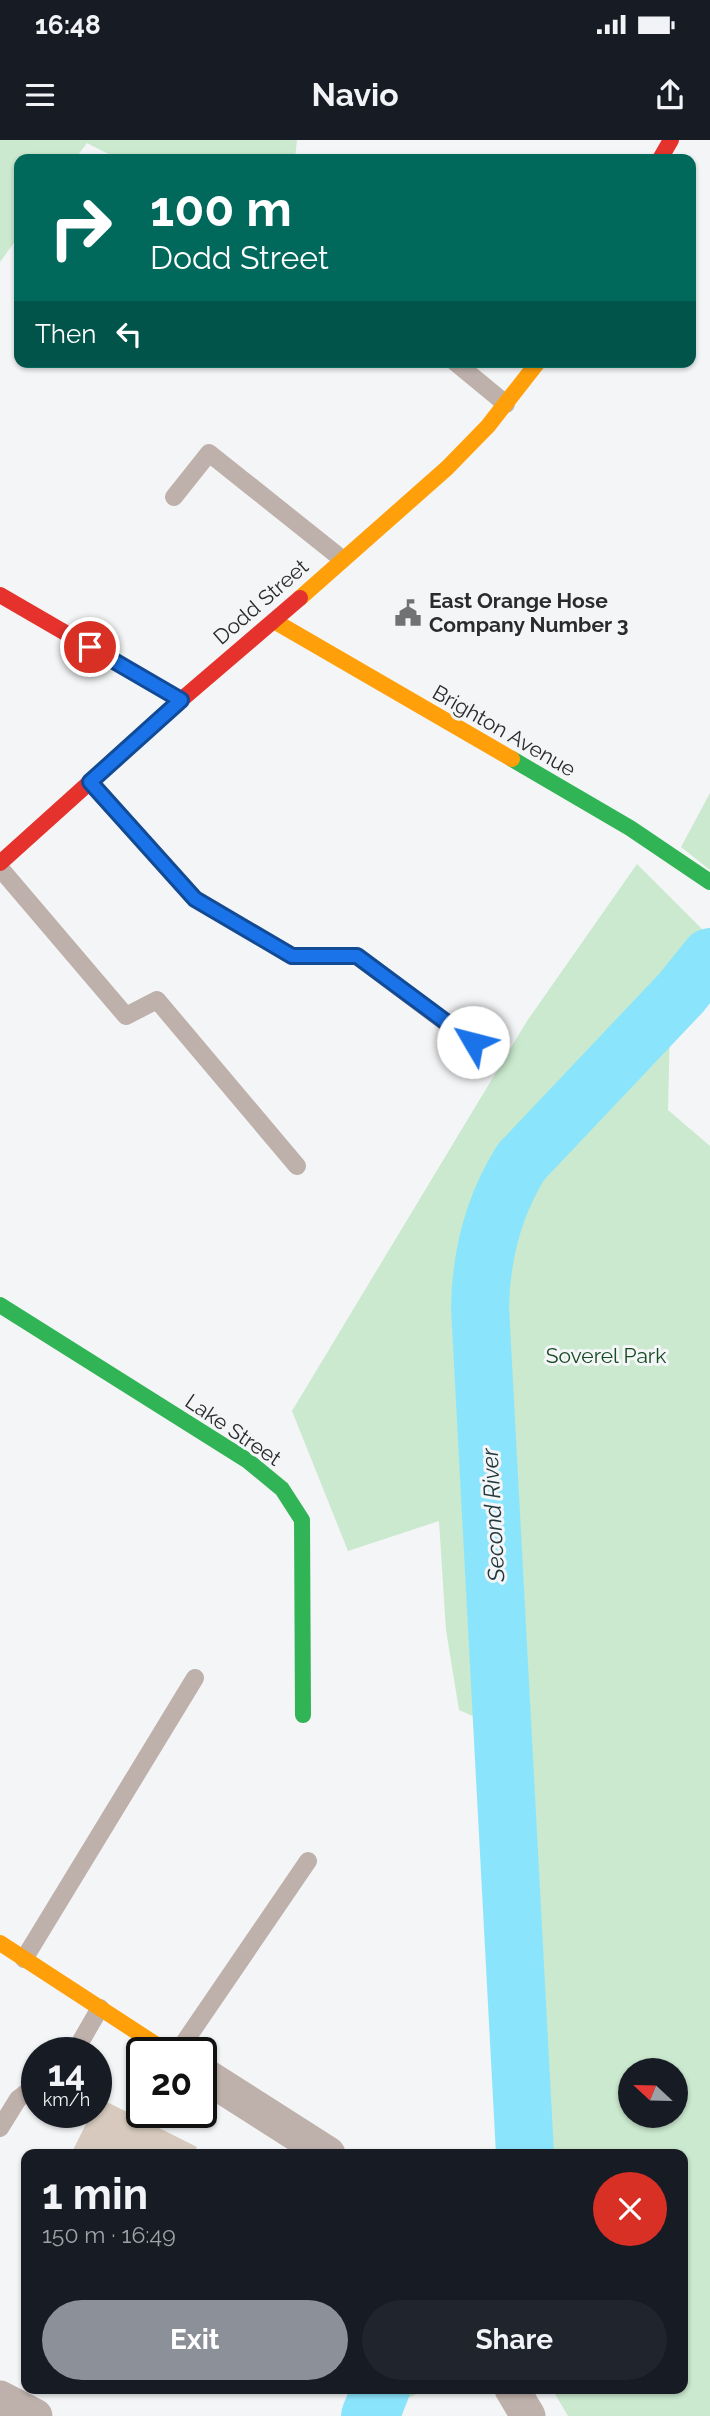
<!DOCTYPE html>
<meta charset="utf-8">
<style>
body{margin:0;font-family:Raleway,sans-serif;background:#20242c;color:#f1f3f6;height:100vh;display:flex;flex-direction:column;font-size:26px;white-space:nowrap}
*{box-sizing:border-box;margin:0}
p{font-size:23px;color:#9ea1a6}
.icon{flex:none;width:38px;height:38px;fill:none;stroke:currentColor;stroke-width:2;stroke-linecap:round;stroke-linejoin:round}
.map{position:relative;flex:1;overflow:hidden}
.side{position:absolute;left:21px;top:2009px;width:667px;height:245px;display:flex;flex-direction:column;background:#171b24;border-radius:14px;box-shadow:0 2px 5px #0004}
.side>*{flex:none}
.top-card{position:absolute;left:14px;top:14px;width:682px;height:214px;border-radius:14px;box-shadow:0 2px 5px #0004;background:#00695c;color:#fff;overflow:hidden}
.needle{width:46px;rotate:292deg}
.tools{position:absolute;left:618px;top:1918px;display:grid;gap:14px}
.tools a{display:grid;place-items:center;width:70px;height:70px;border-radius:50%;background:#171b24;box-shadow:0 2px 5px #0004;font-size:35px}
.speed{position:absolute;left:21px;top:1897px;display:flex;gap:14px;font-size:35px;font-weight:700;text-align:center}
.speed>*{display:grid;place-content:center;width:91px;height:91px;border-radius:50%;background:#171b24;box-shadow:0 2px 5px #0004;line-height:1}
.speed small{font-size:18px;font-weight:400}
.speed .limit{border:4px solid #111;border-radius:10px;background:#fff;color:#111}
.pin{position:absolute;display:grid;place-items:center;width:60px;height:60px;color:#fff;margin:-30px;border:4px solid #fff;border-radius:50%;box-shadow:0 2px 7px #0007}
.me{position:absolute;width:77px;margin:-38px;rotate:307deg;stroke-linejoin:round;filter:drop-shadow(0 0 5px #0008)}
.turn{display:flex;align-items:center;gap:24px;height:147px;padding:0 21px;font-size:32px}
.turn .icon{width:91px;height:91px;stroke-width:2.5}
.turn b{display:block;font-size:49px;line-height:60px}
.then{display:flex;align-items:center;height:66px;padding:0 21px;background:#0003;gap:14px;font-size:26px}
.round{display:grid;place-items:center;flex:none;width:74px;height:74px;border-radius:37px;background:#20242c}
.summary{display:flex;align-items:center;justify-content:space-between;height:119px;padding:0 21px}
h1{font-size:42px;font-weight:700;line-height:52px}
.cta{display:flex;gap:14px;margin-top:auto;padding:14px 21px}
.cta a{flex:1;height:80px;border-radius:42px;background:#8c9099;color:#fff;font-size:28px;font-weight:700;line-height:80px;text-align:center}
.cta a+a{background:#20242c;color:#f1f3f6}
.status{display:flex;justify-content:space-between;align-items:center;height:49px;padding:0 35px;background:#171b24;direction:ltr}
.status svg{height:19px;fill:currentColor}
header{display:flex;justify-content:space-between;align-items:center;height:91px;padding:0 21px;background:#171b24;font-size:32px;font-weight:700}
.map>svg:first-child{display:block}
.green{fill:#cae9ce;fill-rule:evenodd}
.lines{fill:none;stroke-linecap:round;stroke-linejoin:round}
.river{stroke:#8ae5fc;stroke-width:58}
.building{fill:#d7c9bd}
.lane{stroke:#beb0aa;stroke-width:18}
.street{stroke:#beb0aa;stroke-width:35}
.fast{stroke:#30b455;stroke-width:16}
.slow{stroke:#ff9f0a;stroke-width:16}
.jam{stroke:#e5322d;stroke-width:16}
.route-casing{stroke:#114b97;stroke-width:18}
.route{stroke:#1a73e8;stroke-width:12}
.labels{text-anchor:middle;stroke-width:6;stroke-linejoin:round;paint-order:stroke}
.poi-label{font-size:21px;font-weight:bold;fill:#2b2b2c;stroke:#f3f5f7;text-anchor:start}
.street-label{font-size:21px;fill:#2b2b2c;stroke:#f3f5f7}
.park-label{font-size:21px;fill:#154b21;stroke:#f3f5f7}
.water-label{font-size:23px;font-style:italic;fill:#21383e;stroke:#f3f5f7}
</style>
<div class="status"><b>16:48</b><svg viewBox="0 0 49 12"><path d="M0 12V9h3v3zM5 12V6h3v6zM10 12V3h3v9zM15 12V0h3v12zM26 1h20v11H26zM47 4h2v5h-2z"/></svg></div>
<header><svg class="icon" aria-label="menu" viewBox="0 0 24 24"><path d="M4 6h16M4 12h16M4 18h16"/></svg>Navio<svg class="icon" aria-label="share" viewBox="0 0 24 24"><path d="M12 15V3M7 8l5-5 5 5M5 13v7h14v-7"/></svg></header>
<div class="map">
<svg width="710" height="2276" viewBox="0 0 710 2276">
<rect width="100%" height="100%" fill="#f4f5f6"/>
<path class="green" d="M 0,0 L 297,0 L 295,19 L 118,19 L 87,3 L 75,19 L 19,19 L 19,96 L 0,122 Z
M 710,653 L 710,730 L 681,707 Z
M 637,724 L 710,797 L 710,830 L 670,886 L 668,970 L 710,1006 L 710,2276 L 568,2276 L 552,2249 L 682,2249 L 682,2014 L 541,2014 L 520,1597 L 459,1570 L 446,1490 L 439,1381 L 348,1411 L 292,1271 L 527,881 ZM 676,1930 L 676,1976 L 630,1976 L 630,1930 Z
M 352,2249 L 427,2249 L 406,2259 L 402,2276 L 342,2276 Z"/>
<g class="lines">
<path class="river" d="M 525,2014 L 480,1167 C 481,1114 493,1067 521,1022 L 681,853 L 710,817
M 370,2276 L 381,2249"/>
</g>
<path class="building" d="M 99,1958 L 197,2007 L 193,2014 L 71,2014 L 92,1972 L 96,1972 L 96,1964 Z"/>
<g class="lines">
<path class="lane" d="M 455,222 L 506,264
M 174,357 L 209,313 L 342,419
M 90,642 L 195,759 L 292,816 L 357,816 L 473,903
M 0,728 L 126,876 L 157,860 L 297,1026
M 24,1819 L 195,1538
M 74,1913 L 100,1868
M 177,1913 L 308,1721
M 0,1988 L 18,1959 L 37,1944"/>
<path class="street" d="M 201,1933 L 328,2014
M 512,2249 L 528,2276
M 0,2258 L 35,2276"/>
<path class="fast" d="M 512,619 L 630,688 L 710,742
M 0,1165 L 248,1321 L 282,1349 L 302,1380 L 303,1575"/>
<path class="slow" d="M 300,458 L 447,328 L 488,286 L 538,222
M 274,481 L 512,619
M 0,1803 L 169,1913"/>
<path class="jam" d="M 660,19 L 671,0
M 0,455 L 181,560
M 0,723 L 181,560 L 300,458"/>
</g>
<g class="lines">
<defs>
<path id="route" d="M 90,507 L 181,560 L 90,642 L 195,759 L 292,816 L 357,816 L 473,902"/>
</defs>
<use href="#route" class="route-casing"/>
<use href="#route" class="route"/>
</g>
<defs>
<symbol id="civic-bare" viewBox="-9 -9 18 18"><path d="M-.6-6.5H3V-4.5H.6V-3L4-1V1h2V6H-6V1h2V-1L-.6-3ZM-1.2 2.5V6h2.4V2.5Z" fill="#717273" stroke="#f3f5f7" stroke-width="2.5" paint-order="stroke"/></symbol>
</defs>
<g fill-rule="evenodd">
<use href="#civic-bare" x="389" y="454" width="38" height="38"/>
</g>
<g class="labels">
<g class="poi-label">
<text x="429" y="468">East Orange Hose<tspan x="429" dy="24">Company Number 3</tspan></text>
</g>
<g class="street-label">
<text transform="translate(261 462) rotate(-41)" y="7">Dodd Street</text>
<text transform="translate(504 591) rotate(30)" y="7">Brighton Avenue</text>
<text transform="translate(233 1290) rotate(34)" y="7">Lake Street</text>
</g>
<g class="park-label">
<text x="606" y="1223">Soverel Park</text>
</g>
<g class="water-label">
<text transform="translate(493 1375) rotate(-93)" y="8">Second River</text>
</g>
</g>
</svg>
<div class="tools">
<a><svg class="needle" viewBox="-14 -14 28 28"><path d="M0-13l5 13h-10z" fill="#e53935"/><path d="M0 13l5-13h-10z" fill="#9ea1a6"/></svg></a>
</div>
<div class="speed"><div>14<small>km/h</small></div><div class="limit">20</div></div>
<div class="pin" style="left:90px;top:507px;background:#d93025"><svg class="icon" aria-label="arrive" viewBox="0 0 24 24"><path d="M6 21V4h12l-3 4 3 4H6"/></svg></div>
<svg class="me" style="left:473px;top:902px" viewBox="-20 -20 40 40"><circle r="19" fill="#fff"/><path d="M0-13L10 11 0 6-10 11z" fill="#1a73e8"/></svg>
<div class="top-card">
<div class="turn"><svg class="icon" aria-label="right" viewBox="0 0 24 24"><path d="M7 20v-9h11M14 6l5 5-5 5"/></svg><div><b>100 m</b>Dodd Street</div></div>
<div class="then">Then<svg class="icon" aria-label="left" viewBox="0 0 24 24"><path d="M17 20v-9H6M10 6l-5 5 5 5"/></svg></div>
</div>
<section class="side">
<div class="summary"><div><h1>1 min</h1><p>150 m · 16:49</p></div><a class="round" style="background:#d93025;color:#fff"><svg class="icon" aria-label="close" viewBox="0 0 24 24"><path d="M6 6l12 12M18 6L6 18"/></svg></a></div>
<div class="cta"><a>Exit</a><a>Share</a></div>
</section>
</div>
